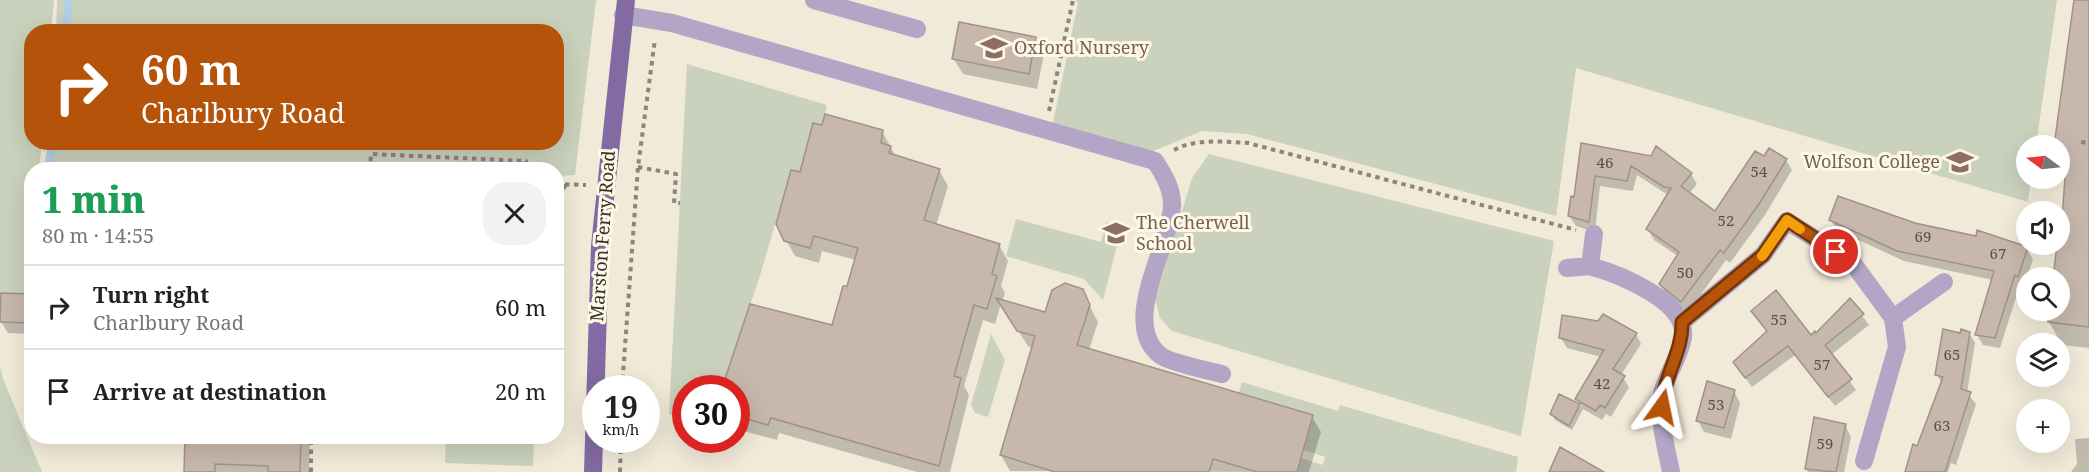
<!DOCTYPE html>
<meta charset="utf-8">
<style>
body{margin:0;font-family:"Noto Serif",serif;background:#f2f2f2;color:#222;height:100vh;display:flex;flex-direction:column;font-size:22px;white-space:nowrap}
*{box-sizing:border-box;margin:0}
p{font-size:20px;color:#767676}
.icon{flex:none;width:33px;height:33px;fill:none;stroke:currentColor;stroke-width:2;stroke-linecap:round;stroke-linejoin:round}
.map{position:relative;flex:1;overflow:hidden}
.sheet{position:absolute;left:24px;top:162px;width:540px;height:282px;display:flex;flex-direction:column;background:#fff;border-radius:24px;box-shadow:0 6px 24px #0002}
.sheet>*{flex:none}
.banner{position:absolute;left:24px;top:24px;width:540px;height:126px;border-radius:24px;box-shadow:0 6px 24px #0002;background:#b45309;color:#fff;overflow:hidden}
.needle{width:39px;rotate:285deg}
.buttons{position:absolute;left:2016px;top:135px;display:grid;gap:12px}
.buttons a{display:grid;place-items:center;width:54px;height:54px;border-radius:50%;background:#fff;box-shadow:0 6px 24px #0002;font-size:30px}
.speed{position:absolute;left:582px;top:375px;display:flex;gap:12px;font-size:30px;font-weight:700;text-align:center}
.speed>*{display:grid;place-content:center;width:78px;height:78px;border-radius:50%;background:#fff;box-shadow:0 6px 24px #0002;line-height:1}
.speed small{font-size:15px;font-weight:400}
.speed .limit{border:9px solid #d22;background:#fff;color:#111}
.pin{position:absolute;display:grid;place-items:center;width:51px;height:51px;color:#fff;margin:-26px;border:3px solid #fff;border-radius:50%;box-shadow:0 2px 6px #0007}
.me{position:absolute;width:66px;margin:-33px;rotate:12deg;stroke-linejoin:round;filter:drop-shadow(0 0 4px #0008)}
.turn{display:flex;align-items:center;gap:21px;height:126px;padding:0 18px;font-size:27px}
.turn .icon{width:78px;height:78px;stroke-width:2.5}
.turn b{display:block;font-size:42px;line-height:51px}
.round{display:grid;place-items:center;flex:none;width:63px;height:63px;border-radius:24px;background:#f2f2f2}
.overview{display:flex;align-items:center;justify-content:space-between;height:102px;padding:0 18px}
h1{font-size:36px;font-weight:800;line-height:45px;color:#1e9e55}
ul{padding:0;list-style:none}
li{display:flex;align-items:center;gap:18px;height:84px;padding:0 18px;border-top:2px solid #e0e0e0}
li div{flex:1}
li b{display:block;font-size:22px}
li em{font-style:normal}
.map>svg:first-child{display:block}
.green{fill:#cad1bc}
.shadow{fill:#0003}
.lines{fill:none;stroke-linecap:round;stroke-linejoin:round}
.stream{stroke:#b1cfe6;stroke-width:8}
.building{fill:#c7b7ac;stroke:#a19288;stroke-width:1.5}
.path{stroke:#8b867b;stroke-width:4;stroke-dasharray:4.5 4.5;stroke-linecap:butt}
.minor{stroke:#b2a5c5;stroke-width:18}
.major{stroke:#836aa2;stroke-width:18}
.route-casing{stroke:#753606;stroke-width:15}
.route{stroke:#b45309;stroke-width:10}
.slow{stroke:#f59e0b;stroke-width:10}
.labels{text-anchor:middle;stroke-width:6;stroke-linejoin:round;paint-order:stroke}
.number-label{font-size:15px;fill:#57514a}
.education-label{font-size:18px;fill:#785e54;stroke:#fef8e6;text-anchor:start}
.street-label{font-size:18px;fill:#322f29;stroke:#fef8e6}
</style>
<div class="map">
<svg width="2089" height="472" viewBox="0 0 2089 472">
<rect width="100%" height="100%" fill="#f1ead9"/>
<path class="green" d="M 0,0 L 54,0 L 51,31 L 32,32 L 32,142 L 42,143 L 39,169 L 32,170 L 31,294 L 1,293 L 0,320 Z
M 57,0 L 596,0 L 575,175 L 557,176 L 556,170 L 49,169 L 50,143 L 556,142 L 556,32 L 56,31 Z
M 1075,0 L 2057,0 L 2036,145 L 2026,146 L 2026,178 L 2031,179 L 2028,202 L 1576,68 L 1556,216 L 1247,134 L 1202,131 L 1151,152 L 1053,123 L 1078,3 Z
M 687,64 L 827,105 L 822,125 L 813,123 L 806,149 L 807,174 L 791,170 L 759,279 L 722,388 L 686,388 L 685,413 L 669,415 Z
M 1209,154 L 1554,241 L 1521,436 L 1172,331 L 1160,318 L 1155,300 L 1192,178 Z
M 1016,219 L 1101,242 L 1106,222 L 1122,226 L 1103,300 L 1084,279 L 1006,256 Z
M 991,334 L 1005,360 L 988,417 L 975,413 L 971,405 Z
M 0,366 L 3,379 L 42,472 L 0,472 Z
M 1242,382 L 1338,411 L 1340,405 L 1518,457 L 1516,472 L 1297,472 L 1301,458 L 1323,465 L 1325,457 L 1303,450 L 1313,415 L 1239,393 Z
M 446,437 L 534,437 L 533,466 L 445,463 Z"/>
<path class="shadow" d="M 2074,0 L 2089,0 L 2089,348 L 2062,345 L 2049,322 L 2060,310 L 2060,234 L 2066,183 L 2060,172 L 2060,146 Z
M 1035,38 L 1044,54 L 1037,89 L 963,74 L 953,58 Z
M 882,131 L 896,157 L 939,170 L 948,186 L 936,226 L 999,245 L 1008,261 L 1001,286 L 1005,293 L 1002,301 L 1046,314 L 1082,291 L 1098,322 L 1089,350 L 1312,417 L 1321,432 L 1309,472 L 1010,471 L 1001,455 L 1033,348 L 1028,346 L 1001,304 L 995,324 L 983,320 L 964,386 L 969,395 L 950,472 L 917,472 L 779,433 L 777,440 L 736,429 L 736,388 L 724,388 L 751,306 L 833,327 L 856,260 L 822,251 L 819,263 L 795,256 L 786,240 Z
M 1582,145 L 1691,174 L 1697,184 L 1689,194 L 1716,213 L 1765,158 L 1786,160 L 1792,170 L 1765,215 L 1730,263 L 1726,260 L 1688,312 L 1667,295 L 1660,284 L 1678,256 L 1654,240 L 1648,229 L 1668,195 L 1637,175 L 1633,191 L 1600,186 L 1595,232 L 1576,226 L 1569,216 L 1575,199 Z
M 1831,220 L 1915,224 L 2027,249 L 2033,259 L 2024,286 L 2020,285 L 2000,348 L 1983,345 L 1977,335 L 1993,280 L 1904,261 L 1837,230 Z
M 2,295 L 32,296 L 32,334 L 8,333 L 1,322 Z
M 1850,300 L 1869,325 L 1831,355 L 1856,390 L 1835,406 L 1795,355 L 1752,387 L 1741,372 L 1767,332 L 1752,311 L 1811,337 L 1816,336 Z
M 1969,333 L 1975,343 L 1967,393 L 1976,404 L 1956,465 L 1951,463 L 1948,472 L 1906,472 L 1942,384 L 1937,375 L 1960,335 Z
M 1636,334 L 1641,344 L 1621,375 L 1629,387 L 1611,417 L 1606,414 L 1602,420 L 1583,409 L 1572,430 L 1555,420 L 1552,414 L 1560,396 L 1582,407 L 1577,399 L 1601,357 L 1567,348 L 1561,338 Z
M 1734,391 L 1740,403 L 1731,439 L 1704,432 L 1698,421 Z
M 1845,425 L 1851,437 L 1844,472 L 1808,472 L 1806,469 Z
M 150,436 L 310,436 L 309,472 L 186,472 L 187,438 Z
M 357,436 L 406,436 L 405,444 L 361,443 Z
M 2089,438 L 2089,472 L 2071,472 L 2077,464 L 2075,439 Z"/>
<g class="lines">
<path class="stream" d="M 65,32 L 69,0
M 48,170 L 52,142"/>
</g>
<path class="building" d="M 2074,0 L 2089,0 L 2089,327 L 2048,322 L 2049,310 L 2060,310 L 2060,278 L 2053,278 L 2057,244 L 2060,244 L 2066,165 L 2060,164 L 2060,146 L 2054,146 Z
M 959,22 L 1036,37 L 1029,74 L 952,59 Z
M 825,114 L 883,130 L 881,143 L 891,146 L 889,153 L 940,169 L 924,220 L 1000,244 L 992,274 L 997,276 L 987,309 L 974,305 L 954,376 L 961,378 L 939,466 L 771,418 L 768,425 L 736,416 L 736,388 L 722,388 L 750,304 L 832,325 L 843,286 L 847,286 L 858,248 L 814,236 L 810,248 L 784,241 L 776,224 L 791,170 L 800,172 L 813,123 L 822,125 Z
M 1581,143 L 1651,156 L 1656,146 L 1692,173 L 1681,186 L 1715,211 L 1755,151 L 1764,156 L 1769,148 L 1787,159 L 1759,204 L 1724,253 L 1720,250 L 1681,302 L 1659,284 L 1679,252 L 1646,229 L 1671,188 L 1664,187 L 1631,166 L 1627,181 L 1595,176 L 1589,222 L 1568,216 L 1571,196 L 1574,197 Z
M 1838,196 L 1915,223 L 1976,236 L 1977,230 L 2028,247 L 2018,277 L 2015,275 L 1995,338 L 1975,335 L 1994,271 L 1897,251 L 1829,220 Z
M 1065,283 L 1083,289 L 1090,305 L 1077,345 L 1313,415 L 1297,472 L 1257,472 L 1213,459 L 1209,472 L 1055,472 L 1000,455 L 1035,336 L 1017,331 L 996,298 L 1045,312 L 1052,290 Z
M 1776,290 L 1811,335 L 1815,331 L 1816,333 L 1850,298 L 1864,314 L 1825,345 L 1852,379 L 1828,397 L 1788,346 L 1745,378 L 1733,362 L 1767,331 L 1751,311 Z
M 1,293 L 32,294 L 32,323 L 0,322 Z
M 1603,314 L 1637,333 L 1613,369 L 1625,376 L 1605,408 L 1600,405 L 1596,411 L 1575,399 L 1604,350 L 1559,338 L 1562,315 L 1598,321 Z
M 1943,329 L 1960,333 L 1961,329 L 1970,332 L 1961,389 L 1971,392 L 1945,472 L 1905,472 L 1913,444 L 1917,446 L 1943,377 L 1935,375 Z
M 1707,381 L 1735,390 L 1724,428 L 1696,421 Z
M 1559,394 L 1580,404 L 1569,426 L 1550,414 Z
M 1814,417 L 1846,424 L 1836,472 L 1805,469 Z
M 185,436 L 301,437 L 300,472 L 268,472 L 268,466 L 215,464 L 215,472 L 184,472 Z
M 1560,447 L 1604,472 L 1549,472 Z"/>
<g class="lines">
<path class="path" d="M 1049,111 L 1073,0
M 2081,142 L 2089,143
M 1174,150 C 1195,138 1224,142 1248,143 L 1576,230
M 638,167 L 676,174 L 674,203 L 680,203
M 370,170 L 371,154 L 526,161 L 526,170
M 556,184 L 586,185
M 556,205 L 566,184
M 622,388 L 638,167 L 655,39
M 311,472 L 311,436
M 620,472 L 621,440"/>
<path class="minor" d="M 814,0 L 917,29
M 623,15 L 672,23 L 1155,161 C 1164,175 1173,190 1172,207 C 1169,248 1120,323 1160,355 C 1168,362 1209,371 1222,374
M 1594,234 L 1590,266 C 1618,274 1688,301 1683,337 C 1680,357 1666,375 1662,394 C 1658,421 1666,446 1671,472
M 1567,268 L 1590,266
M 1893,318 L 1944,282
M 1682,322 L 1763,255 L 1787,221 L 1852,262 L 1893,318 L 1897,347 L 1864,461"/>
<path class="major" d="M 593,472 L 600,246 L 626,0"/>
</g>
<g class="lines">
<defs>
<path id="route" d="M 1662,407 C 1663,377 1683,352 1682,322 L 1763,255 L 1787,220 L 1836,252"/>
</defs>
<use href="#route" class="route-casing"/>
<use href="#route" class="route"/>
<path class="slow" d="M 1762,256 L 1787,220 L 1800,229"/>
</g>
<defs>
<symbol id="school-bare" viewBox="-9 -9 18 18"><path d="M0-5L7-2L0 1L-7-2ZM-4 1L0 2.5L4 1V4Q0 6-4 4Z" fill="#8d6e63" stroke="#fef8e6" stroke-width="2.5" paint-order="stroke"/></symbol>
<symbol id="university-bare" viewBox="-9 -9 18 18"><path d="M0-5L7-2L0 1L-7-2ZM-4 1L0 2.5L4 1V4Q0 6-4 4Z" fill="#8d6e63" stroke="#fef8e6" stroke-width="2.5" paint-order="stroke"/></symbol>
</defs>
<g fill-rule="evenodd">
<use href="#school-bare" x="975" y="29" width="38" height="38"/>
<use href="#university-bare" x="1941" y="143" width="38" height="38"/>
<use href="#school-bare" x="1097" y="214" width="38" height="38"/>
</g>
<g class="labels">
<g class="number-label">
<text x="1605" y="168">46</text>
<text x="1759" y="177">54</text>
<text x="1726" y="226">52</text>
<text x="1923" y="242">69</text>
<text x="1998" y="259">67</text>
<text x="1685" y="278">50</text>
<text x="1779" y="325">55</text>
<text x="1952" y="360">65</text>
<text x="1822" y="370">57</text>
<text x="1602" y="389">42</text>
<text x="1716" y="410">53</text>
<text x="1942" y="431">63</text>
<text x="1825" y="449">59</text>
</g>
<g class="education-label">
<text x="1014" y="54">Oxford Nursery</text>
<text x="1940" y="168" text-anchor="end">Wolfson College</text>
<text x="1136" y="229">The Cherwell<tspan x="1136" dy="21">School</tspan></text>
</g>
<g class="street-label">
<text transform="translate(603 236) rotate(-86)" y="6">Marston Ferry Road</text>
</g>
</g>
</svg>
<div class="buttons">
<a><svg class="needle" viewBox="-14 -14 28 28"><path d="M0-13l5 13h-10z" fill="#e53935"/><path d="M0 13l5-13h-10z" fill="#767676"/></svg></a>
<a><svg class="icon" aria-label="sound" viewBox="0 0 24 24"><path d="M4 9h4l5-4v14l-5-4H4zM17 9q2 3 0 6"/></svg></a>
<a><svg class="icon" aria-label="search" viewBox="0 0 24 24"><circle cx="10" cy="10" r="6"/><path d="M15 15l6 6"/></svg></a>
<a><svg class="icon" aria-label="layers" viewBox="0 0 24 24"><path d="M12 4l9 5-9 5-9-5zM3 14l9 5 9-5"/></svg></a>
<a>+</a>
</div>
<div class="speed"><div>19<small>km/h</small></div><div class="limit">30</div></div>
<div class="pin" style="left:1836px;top:252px;background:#d93025"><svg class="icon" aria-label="arrive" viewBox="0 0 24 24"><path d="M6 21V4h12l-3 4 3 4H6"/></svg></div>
<svg class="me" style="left:1662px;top:407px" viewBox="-20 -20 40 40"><path d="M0-17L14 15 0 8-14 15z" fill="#b45309" stroke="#fff" stroke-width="4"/></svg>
<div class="banner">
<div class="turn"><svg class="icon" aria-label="right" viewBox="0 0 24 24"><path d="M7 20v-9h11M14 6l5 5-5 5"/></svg><div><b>60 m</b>Charlbury Road</div></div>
</div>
<section class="sheet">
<div class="overview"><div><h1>1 min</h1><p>80 m · 14:55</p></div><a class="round"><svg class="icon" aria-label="close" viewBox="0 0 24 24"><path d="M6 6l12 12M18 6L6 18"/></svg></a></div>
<ul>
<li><svg class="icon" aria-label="right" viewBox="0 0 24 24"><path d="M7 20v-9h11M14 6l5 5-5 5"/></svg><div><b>Turn right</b><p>Charlbury Road</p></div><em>60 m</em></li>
<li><svg class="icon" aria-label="arrive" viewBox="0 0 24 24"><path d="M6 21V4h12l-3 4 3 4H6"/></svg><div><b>Arrive at destination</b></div><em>20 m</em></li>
</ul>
</section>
</div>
